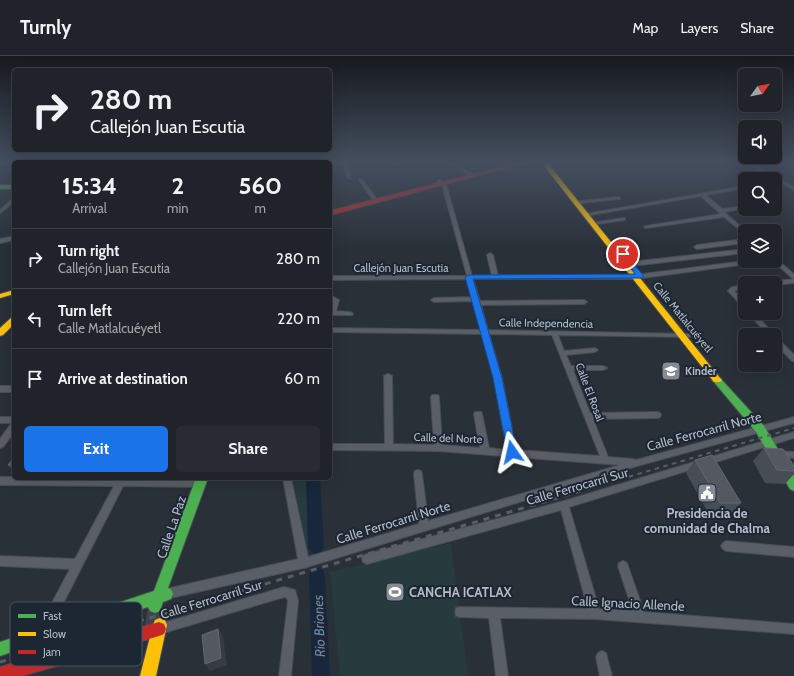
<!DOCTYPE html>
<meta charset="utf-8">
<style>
body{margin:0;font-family:Cabin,sans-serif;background:#282c32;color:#f1f3f6;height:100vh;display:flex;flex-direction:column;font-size:15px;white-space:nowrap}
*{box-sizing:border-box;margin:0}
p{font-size:13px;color:#a2a4a8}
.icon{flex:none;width:22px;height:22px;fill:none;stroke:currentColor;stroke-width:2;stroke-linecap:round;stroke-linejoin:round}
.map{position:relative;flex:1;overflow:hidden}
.side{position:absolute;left:12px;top:104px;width:320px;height:320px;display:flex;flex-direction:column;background:#20242a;border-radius:6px;box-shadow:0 4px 16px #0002,0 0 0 1px #3d4147}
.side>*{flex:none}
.hud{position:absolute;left:12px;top:12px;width:320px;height:84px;border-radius:6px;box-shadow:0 4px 16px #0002,0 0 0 1px #3d4147;background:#20242a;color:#f1f3f6;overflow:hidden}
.needle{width:26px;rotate:57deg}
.controls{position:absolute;left:738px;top:12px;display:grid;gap:8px}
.controls a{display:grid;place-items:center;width:44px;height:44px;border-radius:6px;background:#20242a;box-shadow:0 4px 16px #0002,0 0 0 1px #3d4147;font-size:20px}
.pin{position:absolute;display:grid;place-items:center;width:34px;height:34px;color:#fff;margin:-17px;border:2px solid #fff;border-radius:50%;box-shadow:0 1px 4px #0007}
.me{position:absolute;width:44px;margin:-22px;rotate:349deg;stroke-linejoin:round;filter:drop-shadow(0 0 3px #0008)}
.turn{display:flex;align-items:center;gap:14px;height:84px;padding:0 12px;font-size:18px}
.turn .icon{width:52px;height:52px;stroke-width:2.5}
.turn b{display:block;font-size:28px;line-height:34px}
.eta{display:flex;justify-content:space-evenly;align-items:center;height:68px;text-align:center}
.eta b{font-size:24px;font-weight:800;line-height:28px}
.primary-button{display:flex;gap:8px;margin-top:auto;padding:8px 12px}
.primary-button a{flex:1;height:46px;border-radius:6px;background:#1a73e8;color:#fff;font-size:16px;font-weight:800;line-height:46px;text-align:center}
.primary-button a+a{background:#282c32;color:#f1f3f6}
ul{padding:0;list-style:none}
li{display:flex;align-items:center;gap:12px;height:60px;padding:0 12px;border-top:1px solid #3d4147}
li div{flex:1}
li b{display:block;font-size:15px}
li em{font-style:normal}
header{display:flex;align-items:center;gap:24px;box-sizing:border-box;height:56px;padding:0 20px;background:#20242a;border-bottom:1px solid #3d4147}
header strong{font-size:19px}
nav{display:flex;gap:22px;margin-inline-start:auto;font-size:14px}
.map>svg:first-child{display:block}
.green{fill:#273a3e}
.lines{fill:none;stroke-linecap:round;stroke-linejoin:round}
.river{fill:#19273c;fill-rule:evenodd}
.secondary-tunnel{stroke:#3f454e;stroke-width:14;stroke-dasharray:14 8;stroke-linecap:butt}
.street-casing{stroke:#484c55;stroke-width:2}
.fast-casing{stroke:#484c55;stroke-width:2}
.slow-casing{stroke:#484c55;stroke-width:2}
.jam-casing{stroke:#484c55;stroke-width:2}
.street{fill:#5a5e66;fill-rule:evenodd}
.fast{fill:#4caf50;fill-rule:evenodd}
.slow{fill:#ffc107;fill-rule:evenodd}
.jam{fill:#c62828;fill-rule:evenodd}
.rail-far1{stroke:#595d64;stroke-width:2;stroke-dasharray:4.5 4.5;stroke-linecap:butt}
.rail{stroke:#595d64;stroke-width:3;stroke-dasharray:6 6;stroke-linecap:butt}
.wall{fill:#474c55}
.shaded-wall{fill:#373c44}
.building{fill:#535861;stroke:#626872}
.route{fill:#1a73e8;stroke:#114b97}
.labels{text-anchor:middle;stroke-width:4;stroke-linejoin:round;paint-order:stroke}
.street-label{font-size:11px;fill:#b4bcc9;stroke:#1d2633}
.poi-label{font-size:11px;font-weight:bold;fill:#b4bcc9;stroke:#1d2633;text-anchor:start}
.near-street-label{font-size:13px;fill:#b4bcc9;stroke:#1d2633}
.near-poi-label{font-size:13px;font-weight:bold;fill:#b4bcc9;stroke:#1d2633}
.near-water-label{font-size:14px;font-style:italic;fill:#6d86a8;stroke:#1d2633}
.key{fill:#1d2633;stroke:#4a5360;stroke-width:1}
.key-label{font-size:11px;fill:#b4bcc9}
</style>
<header>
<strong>Turnly</strong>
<nav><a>Map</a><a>Layers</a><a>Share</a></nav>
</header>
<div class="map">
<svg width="794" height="620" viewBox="0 0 794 620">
<rect width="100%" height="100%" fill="#2a3038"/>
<path class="green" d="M 293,422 L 307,422 L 312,489 L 306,491 Z
M 451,487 L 468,620 L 340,620 L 330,516 Z"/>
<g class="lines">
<path class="river" d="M 306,422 L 320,422 L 324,491 L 321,496 L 316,498 L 311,496 L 308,491 Z
M 317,512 L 323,514 L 325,520 L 330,620 L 312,620 L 309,520 L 311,514 Z"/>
<path class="secondary-tunnel" d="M 160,568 L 163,549
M 152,570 L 155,550"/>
<defs>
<path id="street" d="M 0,106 L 14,106 L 14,107 L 0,108 Z
M 336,106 L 342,106 L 330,110 L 330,108 Z
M 343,106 L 347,106 L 351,123 L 348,122 Z
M 391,106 L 395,106 L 396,108 L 393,109 Z
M 447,106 L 452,106 L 476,120 L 473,121 Z
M 744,106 L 749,106 L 794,131 L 794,134 Z
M 360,123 L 362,123 L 376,142 L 376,143 L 372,143 L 359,124 Z
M 438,124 L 440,124 L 446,128 L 472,220 L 492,220 L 487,199 L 490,197 L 493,199 L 498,220 L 635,219 L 745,205 L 758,205 L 755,207 L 635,223 L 473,223 L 480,245 L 584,244 L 587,246 L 584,248 L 481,249 L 488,274 L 691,278 L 692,279 L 691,280 L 689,281 L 558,279 L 564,295 L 595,292 L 598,294 L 595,296 L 566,299 L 571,310 L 603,310 L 607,312 L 603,314 L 573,314 L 590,357 L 657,356 L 660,357 L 661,359 L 660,361 L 657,362 L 593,363 L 608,401 L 633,403 L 636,404 L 794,361 L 794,367 L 637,410 L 304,512 L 166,543 L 162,542 L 161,538 L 162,534 L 166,533 L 298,503 L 283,422 L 291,422 L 308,501 L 419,468 L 414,418 L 415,415 L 418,414 L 421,415 L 422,418 L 428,465 L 620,409 L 438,395 L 330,394 L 330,388 L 385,388 L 384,320 L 388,318 L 392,320 L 393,388 L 434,389 L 431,341 L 432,339 L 438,339 L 439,341 L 442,389 L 480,392 L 474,358 L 475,356 L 481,356 L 482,358 L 489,392 L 507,394 L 494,322 L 483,278 L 330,276 L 330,272 L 481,274 L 474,248 L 473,247 L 474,245 L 434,246 L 431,244 L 434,242 L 473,241 L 468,223 L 330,224 L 330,220 L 467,220 L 442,129 L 438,126 ZM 489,278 L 552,279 L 600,400 L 516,394 L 502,322 Z
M 745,130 L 745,132 L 706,139 L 722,153 L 745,150 L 745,152 L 724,156 L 746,175 L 745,178 L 724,161 L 646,172 L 644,171 L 646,170 L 721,158 L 701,140 L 585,160 L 583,159 L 585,158 Z
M 618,141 L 620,142 L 620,143 L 581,147 L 579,146 L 581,145 Z
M 12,143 L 14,143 L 14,146 L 0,157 L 0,154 Z
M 623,162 L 625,162 L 625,164 L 598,168 L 596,167 L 598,166 Z
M 14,180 L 14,184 L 0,187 L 0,183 Z
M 745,183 L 745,187 L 697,193 L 694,191 L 697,189 Z
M 745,193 L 745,197 L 631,210 L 628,208 L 631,206 Z
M 775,202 L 794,218 L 794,223 L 792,222 L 773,205 L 775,205 Z
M 794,223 L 794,227 L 775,229 L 775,227 L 772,227 L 775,225 Z
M 745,229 L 745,233 L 736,234 L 734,235 L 745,246 L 745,252 L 743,251 L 728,235 L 732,231 Z
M 330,239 L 339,244 L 336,255 L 350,256 L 352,257 L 353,258 L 352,259 L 330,259 L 330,254 L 333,245 L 330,243 Z
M 748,257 L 754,257 L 774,278 L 775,279 L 768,279 Z
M 775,281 L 777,282 L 794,299 L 794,305 L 792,305 L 775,287 Z
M 0,330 L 14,330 L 14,336 L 0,336 Z
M 0,361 L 14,361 L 14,376 L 3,391 L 0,392 L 0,383 L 11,368 L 14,367 L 0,367 Z
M 794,376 L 794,382 L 569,451 L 599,553 L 633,555 L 618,510 L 619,507 L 623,505 L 627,507 L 628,510 L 644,556 L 794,568 L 794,578 L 595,563 L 500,562 L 508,620 L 496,620 L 489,562 L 460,561 L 456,560 L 455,556 L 456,552 L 460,551 L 588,553 L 561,454 L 367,508 L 363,506 L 362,503 L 363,500 L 367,498 L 564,445 Z
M 777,395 L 794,396 L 794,402 L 774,400 L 773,398 L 774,396 Z
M 0,421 L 200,423 L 203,424 L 204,427 L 203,430 L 200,431 L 123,430 L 45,583 L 41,585 L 37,583 L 35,579 L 70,513 L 0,510 L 0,500 L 75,503 L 114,430 L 0,429 Z
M 726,485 L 794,491 L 794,501 L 726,495 L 723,493 L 721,490 L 723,487 Z
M 284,531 L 295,534 L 298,545 L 291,620 L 279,620 L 288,545 L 287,542 L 284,541 L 160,578 L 156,577 L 155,573 L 156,569 L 160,568 Z
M 602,595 L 606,597 L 612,620 L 600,620 L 596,601 L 598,597 Z"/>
<path id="fast" d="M 0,129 L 14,129 L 14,133 L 0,133 Z
M 717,321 L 720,322 L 764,370 L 794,420 L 794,435 L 790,433 L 756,376 L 714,326 L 712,324 Z
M 196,422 L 208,422 L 168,532 L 171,533 L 173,538 L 171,543 L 163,546 L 160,555 L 155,557 L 150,555 L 148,551 L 0,600 L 0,586 L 154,535 Z"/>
<path id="slow" d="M 545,106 L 549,106 L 550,110 L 720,322 L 722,324 L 720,326 L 714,326 L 545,111 Z
M 14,234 L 14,238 L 0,242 L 0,238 Z
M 11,262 L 14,262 L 14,268 L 3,279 L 0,280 L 0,272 Z
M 160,562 L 165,564 L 167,569 L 156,620 L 140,620 L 153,569 L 155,564 Z"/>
<path id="jam" d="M 520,106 L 529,106 L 330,159 L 330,155 Z
M 159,566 L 164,568 L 166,573 L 164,578 L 159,580 L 22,620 L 0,620 L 0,611 Z"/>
</defs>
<use href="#street" class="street-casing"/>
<use href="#fast" class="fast-casing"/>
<use href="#slow" class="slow-casing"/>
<use href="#jam" class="jam-casing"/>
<use href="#street" class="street"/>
<use href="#fast" class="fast"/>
<use href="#slow" class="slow"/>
<use href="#jam" class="jam"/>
<path class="rail-far1" d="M 577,436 L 794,372"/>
<path class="rail" d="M 0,606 L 581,435"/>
</g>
<path class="wall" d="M 764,392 L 794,410 L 794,418 L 785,428 L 765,427 L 753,405 Z
M 14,401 L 14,416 L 8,409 Z
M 695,404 L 741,447 L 730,459 L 710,460 L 686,417 Z"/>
<path class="shaded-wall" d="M 218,573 L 223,580 L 227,609 L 210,615 L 205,608 Z"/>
<path class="building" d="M 764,392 L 783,393 L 794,410 L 794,415 L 777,414 Z
M 712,399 L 741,447 L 720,447 L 695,404 Z
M 14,401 L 14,409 L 8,409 Z
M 218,573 L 221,602 L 205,608 L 202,579 Z"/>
<linearGradient id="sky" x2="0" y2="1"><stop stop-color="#171a1f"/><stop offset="0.55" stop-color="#444e5e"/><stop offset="1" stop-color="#444e5e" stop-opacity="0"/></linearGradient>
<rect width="794" height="193" fill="url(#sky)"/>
<path class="route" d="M 621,197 L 625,197 L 643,219 L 643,222 L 473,223 L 502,322 L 517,396 L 515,400 L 508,400 L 493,322 L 465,221 L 469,219 L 635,218 L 620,198 Z"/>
<defs>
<symbol id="school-square" viewBox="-11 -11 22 22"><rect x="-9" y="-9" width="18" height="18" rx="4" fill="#848b96" stroke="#1d2633"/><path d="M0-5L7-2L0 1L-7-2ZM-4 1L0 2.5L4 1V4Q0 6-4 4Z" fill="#fff"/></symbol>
<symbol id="civic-square" viewBox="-11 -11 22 22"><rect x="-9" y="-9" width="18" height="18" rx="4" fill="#848b96" stroke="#1d2633"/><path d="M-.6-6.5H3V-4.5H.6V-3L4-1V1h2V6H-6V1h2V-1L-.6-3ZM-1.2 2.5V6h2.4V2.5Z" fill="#fff"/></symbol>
<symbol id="stadium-square" viewBox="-11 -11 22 22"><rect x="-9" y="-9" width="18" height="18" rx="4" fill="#848b96" stroke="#1d2633"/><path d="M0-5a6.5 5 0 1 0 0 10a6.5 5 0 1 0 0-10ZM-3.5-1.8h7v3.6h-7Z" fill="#fff"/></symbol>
</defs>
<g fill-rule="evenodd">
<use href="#school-square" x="660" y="304" width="22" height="22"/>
<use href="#civic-square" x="696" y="426" width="22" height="22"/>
<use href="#stadium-square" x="384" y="525" width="22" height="22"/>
</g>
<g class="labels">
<g class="street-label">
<text x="401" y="216">Callejón Juan Escutia</text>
<text transform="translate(683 261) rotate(51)" y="4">Calle Matlalcuéyetl</text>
<text transform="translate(546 267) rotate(1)" y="4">Calle Independencia</text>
<text transform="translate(590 336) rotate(69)" y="4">Calle El Rosal</text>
<text transform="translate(448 382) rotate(2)" y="4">Calle del Norte</text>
</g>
<g class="poi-label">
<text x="685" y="319">Kinder</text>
</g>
<g class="near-street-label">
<text transform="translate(704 375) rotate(-15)" y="5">Calle Ferrocarril Norte</text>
<text transform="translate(577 430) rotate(-16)" y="5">Calle Ferrocarril Sur</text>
<text transform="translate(393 466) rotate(-17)" y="5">Calle Ferrocarril Norte</text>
<text transform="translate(171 471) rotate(-71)" y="5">Calle La Paz</text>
<text transform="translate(211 543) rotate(-17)" y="5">Calle Ferrocarril Sur</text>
<text transform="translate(628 547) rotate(3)" y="5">Calle Ignacio Allende</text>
</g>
<g class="near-poi-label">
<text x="707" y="462">Presidencia de<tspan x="707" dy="15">comunidad de Chalma</tspan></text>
<text x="409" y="541" text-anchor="start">CANCHA ICATLAX</text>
</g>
<g class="near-water-label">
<text transform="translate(319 570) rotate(-92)" y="5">Rio Briones</text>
</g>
</g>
<rect x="10" y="546" width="132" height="64" rx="6" class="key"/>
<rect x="18" y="558" width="18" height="4" fill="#4caf50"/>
<rect x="18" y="576" width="18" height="4" fill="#ffc107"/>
<rect x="18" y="594" width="18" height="4" fill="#c62828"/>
<g class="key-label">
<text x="43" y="564">Fast</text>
<text x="43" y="582">Slow</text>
<text x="43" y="600">Jam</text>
</g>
</svg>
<div class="controls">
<a><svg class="needle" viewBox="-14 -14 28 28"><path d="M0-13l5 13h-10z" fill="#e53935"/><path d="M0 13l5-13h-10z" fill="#a2a4a8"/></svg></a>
<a><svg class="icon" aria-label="sound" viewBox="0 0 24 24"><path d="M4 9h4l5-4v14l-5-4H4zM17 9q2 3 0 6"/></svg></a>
<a><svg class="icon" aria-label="search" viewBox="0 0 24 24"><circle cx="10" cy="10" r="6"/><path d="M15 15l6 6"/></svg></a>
<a><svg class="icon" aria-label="layers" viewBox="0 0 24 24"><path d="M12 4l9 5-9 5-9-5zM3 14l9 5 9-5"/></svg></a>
<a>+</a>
<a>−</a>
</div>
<div class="pin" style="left:623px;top:198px;background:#d93025"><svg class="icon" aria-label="arrive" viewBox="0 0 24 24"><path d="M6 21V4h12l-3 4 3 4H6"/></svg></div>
<svg class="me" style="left:512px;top:396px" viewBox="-20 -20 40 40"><path d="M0-17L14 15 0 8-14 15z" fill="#1a73e8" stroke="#fff" stroke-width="4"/></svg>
<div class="hud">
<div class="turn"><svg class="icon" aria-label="right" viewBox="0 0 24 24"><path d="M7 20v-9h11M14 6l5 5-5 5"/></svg><div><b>280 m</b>Callejón Juan Escutia</div></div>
</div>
<section class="side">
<div class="eta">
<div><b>15:34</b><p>Arrival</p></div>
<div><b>2</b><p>min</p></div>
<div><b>560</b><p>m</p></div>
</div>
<ul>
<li><svg class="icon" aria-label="right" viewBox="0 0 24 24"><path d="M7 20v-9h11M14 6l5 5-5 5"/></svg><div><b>Turn right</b><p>Callejón Juan Escutia</p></div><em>280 m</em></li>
<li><svg class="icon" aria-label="left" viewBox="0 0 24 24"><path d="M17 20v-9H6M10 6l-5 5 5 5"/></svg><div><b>Turn left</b><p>Calle Matlalcuéyetl</p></div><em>220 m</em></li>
<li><svg class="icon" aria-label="arrive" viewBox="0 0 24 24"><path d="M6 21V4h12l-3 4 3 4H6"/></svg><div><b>Arrive at destination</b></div><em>60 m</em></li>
</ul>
<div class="primary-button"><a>Exit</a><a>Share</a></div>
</section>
</div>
